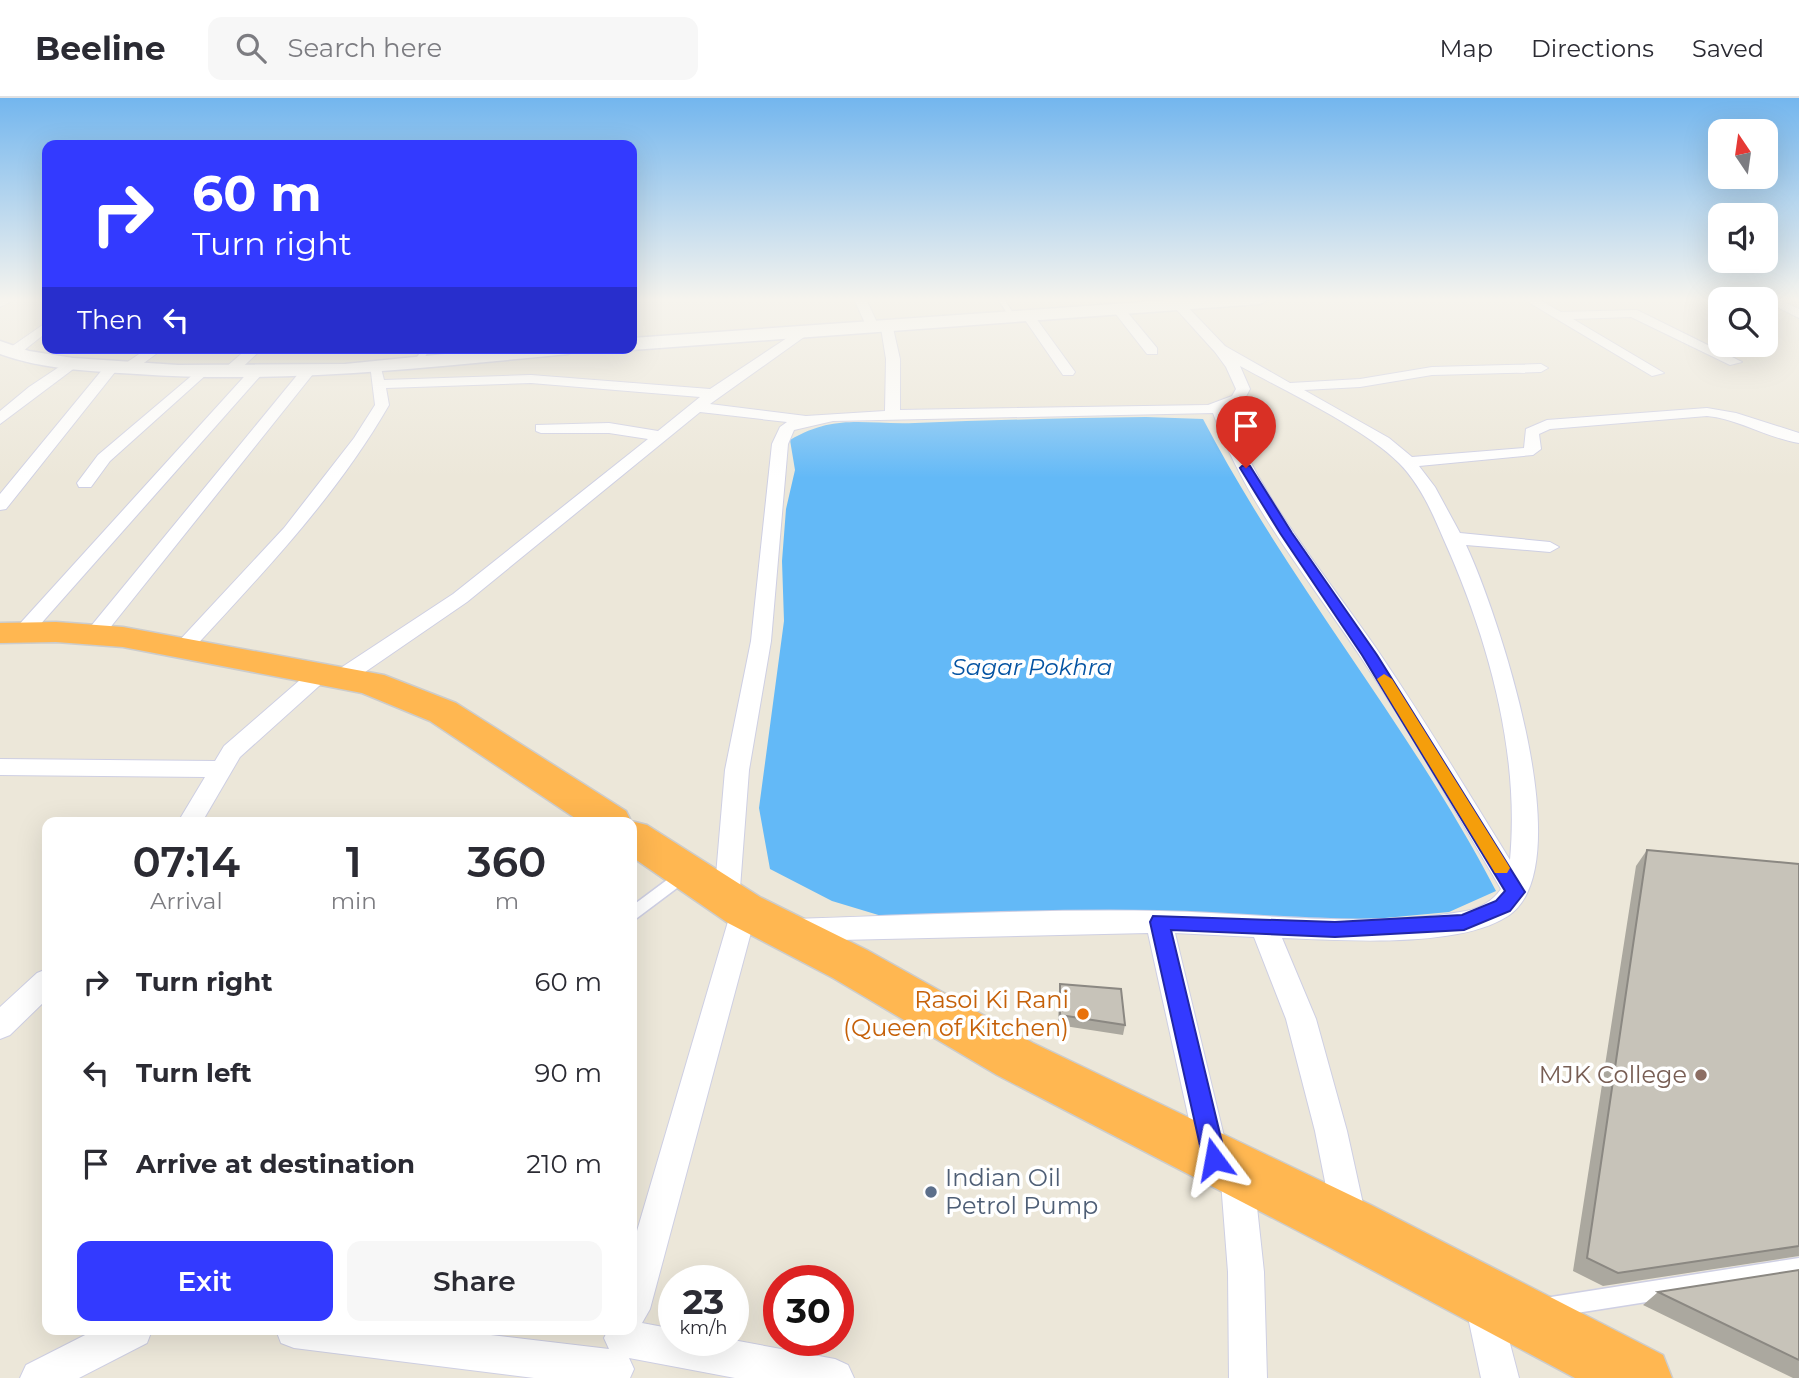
<!DOCTYPE html>
<style>
body{margin:0;font-family:Montserrat,sans-serif;background:#f7f7f7;color:#2b2b33;height:100vh;display:flex;flex-direction:column;font-size:26px;white-space:nowrap}
*{box-sizing:border-box;margin:0}
p{font-size:23px;color:#7c7c81}
.icon{flex:none;width:38px;height:38px;fill:none;stroke:currentColor;stroke-width:2;stroke-linecap:round;stroke-linejoin:round}
.map{position:relative;flex:1;overflow:hidden}
.drawer{position:absolute;left:42px;top:719px;width:595px;height:518px;display:flex;flex-direction:column;background:#fff;border-radius:14px;box-shadow:0 7px 28px #0002}
.drawer>*{flex:none}
.guide{position:absolute;left:42px;top:42px;width:595px;height:214px;border-radius:14px;box-shadow:0 7px 28px #0002;background:#333aff;color:#fff;overflow:hidden}
.needle{width:46px;rotate:347deg}
.fabs{position:absolute;left:1708px;top:21px;display:grid;gap:14px}
.fabs a{display:grid;place-items:center;width:70px;height:70px;border-radius:14px;background:#fff;box-shadow:0 7px 28px #0002;font-size:35px}
.speed{position:absolute;left:658px;top:1167px;display:flex;gap:14px;font-size:35px;font-weight:700;text-align:center}
.speed>*{display:grid;place-content:center;width:91px;height:91px;border-radius:50%;background:#fff;box-shadow:0 7px 28px #0002;line-height:1}
.speed small{font-size:18px;font-weight:400}
.speed .limit{border:10px solid #d22;background:#fff;color:#111}
.pin{position:absolute;display:grid;place-items:center;width:60px;height:60px;color:#fff;margin:-72px -30px;border-radius:50% 50% 50% 0;rotate:-45deg;box-shadow:0 0 7px #0007}
.pin .icon{rotate:45deg}
.me{position:absolute;width:77px;margin:-38px;rotate:347deg;stroke-linejoin:round;filter:drop-shadow(0 0 5px #0008)}
.turn{display:flex;align-items:center;gap:24px;height:147px;padding:0 35px;font-size:32px}
.turn .icon{width:91px;height:91px;stroke-width:2.5}
.turn b{display:block;font-size:49px;line-height:60px}
.then{display:flex;align-items:center;height:66px;padding:0 35px;background:#0003;gap:14px;font-size:26px}
.eta{display:flex;justify-content:space-evenly;align-items:center;height:119px;text-align:center}
.eta b{font-size:42px;font-weight:600;line-height:49px}
.action{display:flex;gap:14px;margin-top:auto;padding:14px 35px}
.action a{flex:1;height:80px;border-radius:14px;background:#333aff;color:#fff;font-size:28px;font-weight:600;line-height:80px;text-align:center}
.action a+a{background:#f7f7f7;color:#2b2b33}
ul{padding:0;list-style:none}
li{display:flex;align-items:center;gap:21px;height:91px;padding:0 35px}
li div{flex:1}
li b{display:block;font-size:26px}
li em{font-style:normal}
header{display:flex;align-items:center;gap:42px;box-sizing:border-box;height:98px;padding:0 35px;background:#fff;border-bottom:2px solid #e1e1e2}
header strong{font-size:33px}
nav{display:flex;gap:38px;margin-inline-start:auto;font-size:24px}
.search{width:490px;height:63px;background:#f7f7f7;display:flex;align-items:center;gap:18px;box-sizing:border-box;padding:0 24px;border-radius:14px;color:#7c7c81;font-size:26px}
.map>svg:first-child{display:block}
.water{fill:#63b9f7}
.lines{fill:none;stroke-linecap:round;stroke-linejoin:round}
.lane-casing{stroke:#cecfe3;stroke-width:3}
.street-casing{stroke:#cecfe3;stroke-width:2}
.secondary-casing{stroke:#cecfe3;stroke-width:3}
.highway-casing{stroke:#ccc;stroke-width:3}
.lane{fill:#fff;fill-rule:evenodd}
.street{fill:#fff;fill-rule:evenodd}
.secondary{fill:#fff;fill-rule:evenodd}
.highway{fill:#ffb751;fill-rule:evenodd}
.wall{fill:#aba89f}
.building{fill:#c7c3b9;stroke:#8b8882;stroke-width:2}
.route{fill:#333aff;stroke:#2126a6;stroke-width:2}
.slow{fill:#f59e0b}
.food-dot{fill:#e8710a;stroke:#fff;stroke-width:2.5}
.education-dot{fill:#8d6e63;stroke:#fff;stroke-width:2.5}
.service-dot{fill:#5c6f8a;stroke:#fff;stroke-width:2.5}
.labels{text-anchor:middle;stroke-width:7;stroke-linejoin:round;paint-order:stroke}
.water-label{font-size:23px;font-style:italic;fill:#0453a2;stroke:#fff}
.near-food-label{font-size:24px;fill:#c56008;stroke:#fff;text-anchor:end}
.near-education-label{font-size:24px;fill:#785e54;stroke:#fff;text-anchor:end}
.near-service-label{font-size:24px;fill:#4e5e75;stroke:#fff;text-anchor:start}
</style>
<header>
<strong>Beeline</strong>
<div class="search"><svg class="icon" aria-label="search" viewBox="0 0 24 24"><circle cx="10" cy="10" r="6"/><path d="M15 15l6 6"/></svg>Search here</div>
<nav><a>Map</a><a>Directions</a><a>Saved</a></nav>
</header>
<div class="map">
<svg width="1799" height="1280" viewBox="0 0 1799 1280">
<rect width="100%" height="100%" fill="#ece7d9"/>
<path class="water" d="M 1146,319 L 1203,321 C 1289,486 1411,629 1496,793 L 1449,814 L 1342,824 L 885,819 L 832,803 L 770,771 L 759,710 L 784,523 L 782,463 L 786,411 L 795,372 L 790,342 C 836,315 865,327 915,325 C 992,322 1068,320 1146,319 Z"/>
<g class="lines">
<defs>
<path id="lane" d="M 998,201 L 1004,201 L 1016,220 L 1015,221 L 1011,221 Z
M 423,250 L 430,250 L 421,266 L 415,266 L 414,264 Z
M 684,772 L 689,773 L 691,777 L 689,781 L 637,820 L 632,822 L 632,808 L 679,773 Z
M 1799,1160 L 1799,1180 L 1551,1219 L 1544,1216 L 1541,1209 L 1544,1202 L 1551,1199 Z"/>
<path id="street" d="M 0,201 L 16,201 L 0,209 Z
M 854,201 L 866,201 L 880,231 L 879,234 L 869,234 Z
M 1167,201 L 1180,201 L 1225,248 L 1290,285 L 1360,281 L 1432,269 L 1541,266 L 1548,270 L 1541,274 L 1432,277 L 1360,289 L 1304,292 L 1389,340 L 1412,359 L 1524,350 L 1526,331 L 1547,322 L 1707,310 L 1736,315 L 1799,335 L 1799,345 C 1767,340 1739,321 1707,318 L 1550,331 L 1539,336 L 1541,351 L 1533,357 L 1419,368 L 1435,389 L 1460,435 L 1550,444 L 1559,449 L 1550,454 L 1466,447 C 1498,515 1583,769 1508,818 C 1458,851 1341,842 1282,840 L 1316,921 L 1347,1033 L 1367,1124 L 1362,1136 L 1350,1141 L 1338,1136 L 1333,1124 L 1315,1033 L 1286,921 L 1254,839 L 1175,835 L 1229,1059 L 1236,1056 L 1248,1061 L 1253,1072 L 1264,1174 L 1267,1280 L 1229,1280 L 1228,1174 L 1220,1071 L 1213,1074 L 1201,1069 L 1197,1058 L 1148,835 L 794,843 L 784,840 L 780,832 L 784,824 L 794,821 C 916,817 1038,811 1159,813 C 1260,815 1366,831 1466,813 C 1480,810 1493,803 1501,791 C 1454,712 1409,631 1358,555 C 1306,477 1245,404 1213,315 L 833,323 L 794,332 L 788,346 L 771,543 L 749,672 L 739,803 L 753,804 L 757,812 L 650,1211 L 642,1225 L 674,1231 L 674,1242 L 733,1242 L 835,1261 L 848,1267 L 854,1280 L 735,1280 L 629,1260 L 634,1271 L 630,1280 L 534,1280 L 294,1250 L 281,1245 L 276,1232 L 448,1232 L 609,1251 L 604,1240 L 608,1232 L 632,1232 L 632,1150 L 732,810 L 718,808 L 714,801 L 725,672 L 751,543 L 772,346 L 780,329 L 787,324 L 700,314 L 467,504 L 352,583 L 336,583 L 333,578 L 336,573 L 453,496 L 648,341 L 609,335 L 541,335 L 536,333 L 536,327 L 609,325 L 658,333 L 700,299 L 531,285 L 386,290 L 389,307 C 336,399 263,475 191,553 L 177,553 L 174,549 L 177,545 L 284,430 L 354,340 L 375,307 L 370,266 L 380,266 L 384,282 L 531,277 L 710,291 L 799,232 L 806,236 L 804,239 L 710,306 L 806,318 L 885,313 L 886,261 L 881,230 L 887,226 L 893,230 L 900,261 L 900,312 L 1208,307 L 1232,298 L 1236,291 L 1226,269 L 1215,254 ZM 1240,268 C 1285,293 1364,330 1399,365 C 1420,386 1433,416 1444,442 C 1488,540 1520,654 1510,762 C 1466,691 1423,619 1376,550 C 1322,472 1260,400 1226,310 L 1243,304 L 1250,291 Z
M 1523,201 L 1538,201 L 1561,214 L 1637,212 L 1742,264 L 1730,267 L 1631,219 L 1573,221 L 1664,275 L 1652,278 Z
M 1761,201 L 1777,201 L 1799,211 L 1799,220 Z
M 1115,209 L 1123,209 L 1157,250 L 1157,256 L 1147,256 L 1115,215 Z
M 1025,216 L 1033,216 L 1075,274 L 1073,277 L 1063,277 L 1023,219 Z
M 47,224 L 47,234 L 18,257 L 8,257 L 8,251 Z
M 148,250 L 164,250 L 133,273 L 123,273 L 123,267 Z
M 248,250 L 263,250 L 235,276 L 225,276 L 225,270 Z
M 68,263 L 80,266 L 0,326 L 0,313 L 29,289 Z
M 107,266 L 119,269 L 6,411 L 0,412 L 0,396 Z
M 202,269 L 209,273 L 207,276 L 110,363 L 91,389 L 79,389 L 77,385 L 98,357 Z
M 257,269 L 262,270 L 262,276 L 30,538 L 16,538 L 13,534 L 16,530 L 252,270 Z
M 308,269 L 313,270 L 313,276 L 101,541 L 87,541 L 84,537 L 87,533 L 303,270 Z
M 322,567 L 333,574 L 329,579 L 240,659 L 202,724 L 178,724 L 205,679 L 0,677 L 0,661 L 215,663 L 224,648 L 315,569 Z
M 47,871 L 47,901 L 10,937 L 0,941 L 0,909 L 37,875 Z
M 1483,1187 L 1496,1192 L 1519,1280 L 1481,1280 L 1465,1205 L 1470,1192 Z
M 95,1232 L 152,1232 L 147,1245 L 79,1280 L 20,1280 L 26,1267 Z"/>
<path id="secondary" d="M 1185,201 L 1269,201 L 1260,206 L 632,252 L 626,250 L 632,250 L 632,240 Z
M 0,243 L 29,253 L 73,260 L 178,267 L 345,266 L 505,250 L 578,250 L 568,256 C 423,270 282,286 137,276 C 91,273 44,272 0,256 Z"/>
<path id="highway" d="M 56,524 L 123,529 L 384,577 L 456,605 L 626,713 L 631,723 L 647,727 L 760,799 L 867,852 L 1033,945 L 1371,1107 L 1663,1257 L 1672,1280 L 1575,1280 L 1329,1149 L 997,977 L 833,880 L 728,825 L 632,759 L 632,724 L 581,724 L 430,623 L 362,595 L 123,549 L 56,544 L 0,545 L 0,525 Z"/>
</defs>
<use href="#lane" class="lane-casing"/>
<use href="#street" class="street-casing"/>
<use href="#secondary" class="secondary-casing"/>
<use href="#highway" class="highway-casing"/>
<use href="#lane" class="lane"/>
<use href="#street" class="street"/>
<use href="#secondary" class="secondary"/>
<use href="#highway" class="highway"/>
</g>
<path class="wall" d="M 1647,752 L 1799,766 L 1799,1158 L 1603,1188 L 1573,1173 L 1636,768 Z
M 1060,886 L 1125,927 L 1123,937 L 1058,927 L 1059,896 Z
M 1799,1172 L 1799,1280 L 1793,1280 L 1643,1207 L 1658,1194 Z"/>
<path class="building" d="M 1647,752 L 1799,766 L 1799,1148 L 1618,1175 L 1587,1160 Z
M 1060,886 L 1121,891 L 1125,927 L 1060,917 Z
M 1799,1172 L 1799,1262 L 1658,1194 Z"/>
<linearGradient id="sky" x2="0" y2="1"><stop stop-color="#73b6ee"/><stop offset="0.53" stop-color="#f6f4ee"/><stop offset="1" stop-color="#f6f4ee" stop-opacity="0"/></linearGradient>
<rect width="1799" height="380" fill="url(#sky)"/>
<path class="route" d="M 1242,368 L 1250,368 L 1292,435 L 1377,557 L 1525,794 L 1510,813 L 1464,832 L 1335,839 L 1171,832 L 1226,1061 L 1222,1069 L 1214,1072 L 1206,1069 L 1203,1061 L 1150,824 L 1153,818 L 1335,824 L 1462,817 L 1496,803 L 1505,793 L 1362,557 L 1280,435 L 1240,370 Z"/>
<path class="slow" d="M 1384,576 L 1392,581 L 1507,765 L 1510,770 L 1507,775 L 1495,775 L 1377,581 Z"/>
<circle class="food-dot" cx="1083" cy="916" r="7"/>
<circle class="education-dot" cx="1701" cy="977" r="7"/>
<circle class="service-dot" cx="931" cy="1094" r="7"/>
<g class="labels">
<g class="water-label">
<text x="1032" y="577">Sagar Pokhra</text>
</g>
<g class="near-food-label">
<text x="1069" y="910">Rasoi Ki Rani<tspan x="1069" dy="28">(Queen of Kitchen)</tspan></text>
</g>
<g class="near-education-label">
<text x="1687" y="985">MJK College</text>
</g>
<g class="near-service-label">
<text x="945" y="1088">Indian Oil<tspan x="945" dy="28">Petrol Pump</tspan></text>
</g>
</g>
</svg>
<div class="fabs">
<a><svg class="needle" viewBox="-14 -14 28 28"><path d="M0-13l5 13h-10z" fill="#e53935"/><path d="M0 13l5-13h-10z" fill="#7c7c81"/></svg></a>
<a><svg class="icon" aria-label="sound" viewBox="0 0 24 24"><path d="M4 9h4l5-4v14l-5-4H4zM17 9q2 3 0 6"/></svg></a>
<a><svg class="icon" aria-label="search" viewBox="0 0 24 24"><circle cx="10" cy="10" r="6"/><path d="M15 15l6 6"/></svg></a>
</div>
<div class="speed"><div>23<small>km/h</small></div><div class="limit">30</div></div>
<div class="pin" style="left:1246px;top:370px;background:#d93025"><svg class="icon" aria-label="arrive" viewBox="0 0 24 24"><path d="M6 21V4h12l-3 4 3 4H6"/></svg></div>
<svg class="me" style="left:1214px;top:1061px" viewBox="-20 -20 40 40"><path d="M0-17L14 15 0 8-14 15z" fill="#333aff" stroke="#fff" stroke-width="4"/></svg>
<div class="guide">
<div class="turn"><svg class="icon" aria-label="right" viewBox="0 0 24 24"><path d="M7 20v-9h11M14 6l5 5-5 5"/></svg><div><b>60 m</b>Turn right</div></div>
<div class="then">Then<svg class="icon" aria-label="left" viewBox="0 0 24 24"><path d="M17 20v-9H6M10 6l-5 5 5 5"/></svg></div>
</div>
<section class="drawer">
<div class="eta">
<div><b>07:14</b><p>Arrival</p></div>
<div><b>1</b><p>min</p></div>
<div><b>360</b><p>m</p></div>
</div>
<ul>
<li><svg class="icon" aria-label="right" viewBox="0 0 24 24"><path d="M7 20v-9h11M14 6l5 5-5 5"/></svg><div><b>Turn right</b></div><em>60 m</em></li>
<li><svg class="icon" aria-label="left" viewBox="0 0 24 24"><path d="M17 20v-9H6M10 6l-5 5 5 5"/></svg><div><b>Turn left</b></div><em>90 m</em></li>
<li><svg class="icon" aria-label="arrive" viewBox="0 0 24 24"><path d="M6 21V4h12l-3 4 3 4H6"/></svg><div><b>Arrive at destination</b></div><em>210 m</em></li>
</ul>
<div class="action"><a>Exit</a><a>Share</a></div>
</section>
</div>
